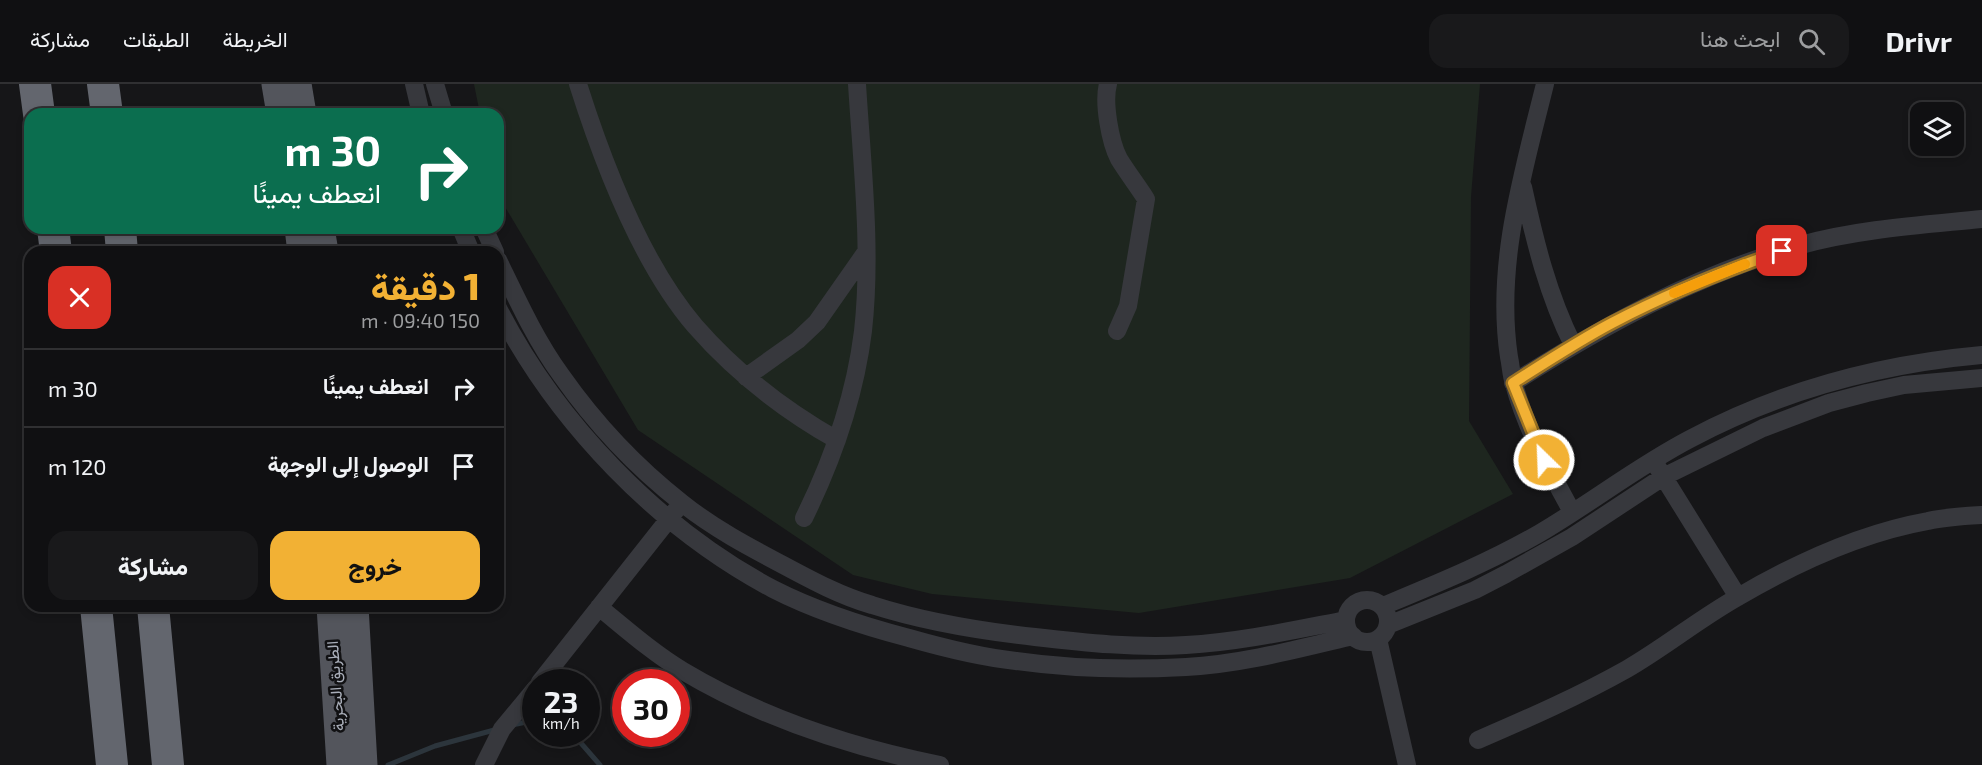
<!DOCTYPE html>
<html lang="ar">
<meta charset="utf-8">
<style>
body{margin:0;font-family:"Exo 2",Vazirmatn,sans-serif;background:#19191b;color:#f1f3f6;direction:rtl;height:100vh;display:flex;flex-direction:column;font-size:22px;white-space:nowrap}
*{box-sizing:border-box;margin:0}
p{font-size:20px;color:#9c9d9f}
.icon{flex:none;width:33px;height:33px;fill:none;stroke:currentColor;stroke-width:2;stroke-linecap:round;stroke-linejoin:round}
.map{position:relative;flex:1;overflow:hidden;direction:ltr}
.details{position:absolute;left:24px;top:162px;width:480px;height:366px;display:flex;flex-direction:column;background:#101012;border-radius:18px;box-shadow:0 3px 9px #0003,0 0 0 2px #303032;direction:rtl}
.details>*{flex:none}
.hud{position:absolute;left:24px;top:24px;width:480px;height:126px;border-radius:18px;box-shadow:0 3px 9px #0003,0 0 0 2px #303032;direction:rtl;background:#0b6e4f;color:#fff;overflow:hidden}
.buttons{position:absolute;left:1910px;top:18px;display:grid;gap:12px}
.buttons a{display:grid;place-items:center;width:54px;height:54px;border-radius:12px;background:#101012;box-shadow:0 3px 9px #0003,0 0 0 2px #303032;font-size:30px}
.speed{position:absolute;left:522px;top:585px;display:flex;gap:12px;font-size:30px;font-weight:700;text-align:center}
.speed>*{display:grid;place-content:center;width:78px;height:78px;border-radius:50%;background:#101012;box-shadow:0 3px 9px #0003,0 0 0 2px #303032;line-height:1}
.speed small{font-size:15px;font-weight:400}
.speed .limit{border:9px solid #d22;background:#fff;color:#111}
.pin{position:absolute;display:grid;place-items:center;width:51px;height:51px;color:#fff;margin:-26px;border-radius:12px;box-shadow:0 3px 9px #0006}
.me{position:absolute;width:66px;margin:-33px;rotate:336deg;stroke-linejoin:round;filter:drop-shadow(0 0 4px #0008)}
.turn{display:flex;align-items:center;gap:21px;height:126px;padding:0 24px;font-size:27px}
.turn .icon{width:78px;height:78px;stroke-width:2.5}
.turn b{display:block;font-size:42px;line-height:51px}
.round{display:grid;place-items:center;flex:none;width:63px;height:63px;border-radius:18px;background:#19191b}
.headline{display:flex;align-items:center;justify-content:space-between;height:102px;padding:0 24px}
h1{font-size:36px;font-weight:800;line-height:45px;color:#f2b134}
.action{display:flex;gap:12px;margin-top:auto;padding:12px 24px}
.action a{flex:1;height:69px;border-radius:18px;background:#f2b134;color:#111;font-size:24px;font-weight:800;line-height:69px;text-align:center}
.action a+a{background:#19191b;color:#f1f3f6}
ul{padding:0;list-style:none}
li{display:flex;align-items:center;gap:18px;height:78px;padding:0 24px;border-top:2px solid #303032}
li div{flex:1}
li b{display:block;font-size:22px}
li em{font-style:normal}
header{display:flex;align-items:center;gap:36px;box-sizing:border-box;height:84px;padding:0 30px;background:#101012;border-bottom:2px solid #303032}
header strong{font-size:28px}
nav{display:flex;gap:33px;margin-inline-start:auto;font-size:21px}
.search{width:420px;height:54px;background:#19191b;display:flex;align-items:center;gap:15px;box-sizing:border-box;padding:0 21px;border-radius:18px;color:#9c9d9f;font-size:22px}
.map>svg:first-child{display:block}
.green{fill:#1e261f}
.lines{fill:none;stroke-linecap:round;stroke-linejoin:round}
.stream{stroke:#2c353c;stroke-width:5}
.street{stroke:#37383d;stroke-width:18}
.primary{stroke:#53555c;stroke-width:27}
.highway{stroke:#63666e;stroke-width:32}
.route-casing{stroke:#9d7322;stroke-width:15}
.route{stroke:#f2b134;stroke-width:10}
.slow{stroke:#f59e0b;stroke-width:10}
.labels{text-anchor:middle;stroke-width:5;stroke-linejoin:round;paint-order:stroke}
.street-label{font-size:16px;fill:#a8adb8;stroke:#111113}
</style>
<header>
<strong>Drivr</strong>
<div class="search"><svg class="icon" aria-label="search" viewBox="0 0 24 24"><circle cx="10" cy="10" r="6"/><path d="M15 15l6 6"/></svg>ابحث هنا</div>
<nav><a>الخريطة</a><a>الطبقات</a><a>مشاركة</a></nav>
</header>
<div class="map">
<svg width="1982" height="681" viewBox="0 0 1982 681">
<rect width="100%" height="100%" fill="#161618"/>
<path class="green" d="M 474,0 L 1480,0 L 1471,113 L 1469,337 L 1513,410 L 1350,494 L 1139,529 L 932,510 L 853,491 L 638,346 L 498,111 L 498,30 L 480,30 Z"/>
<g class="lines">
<path class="stream" d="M 512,641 L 536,636
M 573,650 L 600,681
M 388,681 L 435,662 L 498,645"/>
<path class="street" d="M 414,0 L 421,30
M 435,0 L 444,30
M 578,0 C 603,79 641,179 695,242 C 736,289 784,326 837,356
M 1108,0 C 1103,18 1110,58 1119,75 C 1127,88 1137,101 1146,115 L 1128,222 L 1117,247
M 1545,0 C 1523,89 1495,181 1509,273 C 1511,282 1511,291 1514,300 C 1526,345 1550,387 1572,428
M 1523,103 C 1535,158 1548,211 1573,261
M 461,144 L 471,168
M 484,144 L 495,168
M 498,176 C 517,215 535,255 561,291 C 594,338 636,383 682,419 C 713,444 749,463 785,482 C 813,497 841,512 872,521 C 925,538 980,547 1035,553 C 1086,559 1136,564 1186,561 C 1240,558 1294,546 1346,536
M 498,224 C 557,339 658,444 773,505 C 816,527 863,542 909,554 C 944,564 980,573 1016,577 C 1072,585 1130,586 1186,583 C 1242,580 1298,565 1353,552
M 746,293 L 798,256 L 817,238 L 866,168
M 1513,299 C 1603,242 1697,190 1801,161 C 1858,145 1923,141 1982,135
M 1658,384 L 1738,513
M 804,434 C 833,375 855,312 863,247 C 872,167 862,80 857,0
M1346 537a21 21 0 1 1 42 0a21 21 0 1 1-42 0Z
M 1383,522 C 1436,500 1490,478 1540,449 C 1591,419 1638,382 1690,355 C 1780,307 1881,280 1982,271
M 599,523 C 626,545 653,569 683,587 C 762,634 850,663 940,681
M 1388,541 L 1475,506 L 1506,490 L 1572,453 L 1663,393 L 1763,344 L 1829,319 L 1867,309 L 1904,301 L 1982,294
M 1378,555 L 1407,681
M 540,598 L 676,426
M 1478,656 C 1529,634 1579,612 1627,585 C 1665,563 1699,535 1738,513 C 1796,479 1861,449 1928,437 C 1945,433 1964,432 1982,431
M 484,681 L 502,645 L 536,604"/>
<path class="primary" d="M 275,0 L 280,30
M 298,0 L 303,30
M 298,144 L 301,168
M 321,144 L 325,168
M 330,522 L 340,681
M 355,522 L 364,681"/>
<path class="highway" d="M 35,0 L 39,30
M 103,0 L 107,30
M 53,144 L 56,168
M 120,144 L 122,168
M 96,522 L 112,681
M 153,522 L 168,681"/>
</g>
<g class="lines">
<defs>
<path id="route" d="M 1544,376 L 1513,299 C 1546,278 1578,257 1612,239 C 1667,210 1724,187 1782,167"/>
</defs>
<use href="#route" class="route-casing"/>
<use href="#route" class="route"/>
<path class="slow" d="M 1674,209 L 1745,180"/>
</g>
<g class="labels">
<g class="street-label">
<text transform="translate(335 602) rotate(-94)" y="6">الطريق البحرية</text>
</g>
</g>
</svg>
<div class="buttons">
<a><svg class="icon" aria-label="layers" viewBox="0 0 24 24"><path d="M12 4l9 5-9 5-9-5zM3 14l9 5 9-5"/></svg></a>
</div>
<div class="speed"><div>23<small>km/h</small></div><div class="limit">30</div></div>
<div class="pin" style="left:1782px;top:167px;background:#d93025"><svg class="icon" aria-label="arrive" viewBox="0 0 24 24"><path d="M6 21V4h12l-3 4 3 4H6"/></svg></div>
<svg class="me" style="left:1544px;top:376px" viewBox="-20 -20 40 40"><circle r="17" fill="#f2b134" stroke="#fff" stroke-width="3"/><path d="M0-11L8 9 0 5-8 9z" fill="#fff"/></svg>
<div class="hud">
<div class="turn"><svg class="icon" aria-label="right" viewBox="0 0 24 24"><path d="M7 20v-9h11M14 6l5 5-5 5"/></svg><div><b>30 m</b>انعطف يمينًا</div></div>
</div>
<section class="details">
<div class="headline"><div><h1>1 دقيقة</h1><p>150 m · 09:40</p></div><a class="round" style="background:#d93025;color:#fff"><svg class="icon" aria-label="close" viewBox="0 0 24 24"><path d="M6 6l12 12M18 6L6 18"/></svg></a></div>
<ul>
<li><svg class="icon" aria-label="right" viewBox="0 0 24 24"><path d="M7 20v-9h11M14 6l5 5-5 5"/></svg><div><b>انعطف يمينًا</b></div><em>30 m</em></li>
<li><svg class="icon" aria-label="arrive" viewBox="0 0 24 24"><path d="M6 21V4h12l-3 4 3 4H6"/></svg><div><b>الوصول إلى الوجهة</b></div><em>120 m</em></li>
</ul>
<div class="action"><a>خروج</a><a>مشاركة</a></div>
</section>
</div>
